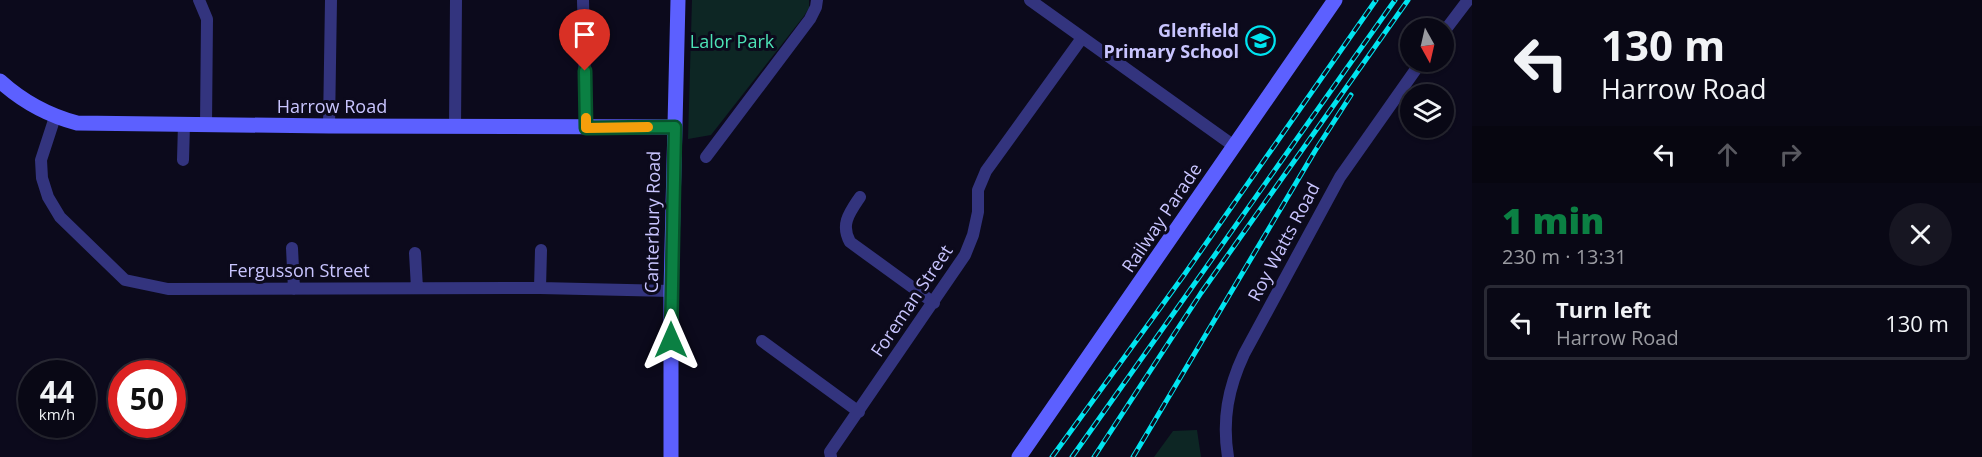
<!DOCTYPE html>
<meta charset="utf-8">
<style>
body{margin:0;font-family:"Open Sans",sans-serif;background:#171622;color:#f1f3f6;height:100vh;display:flex;flex-direction:column;font-size:22px;white-space:nowrap}
*{box-sizing:border-box;margin:0}
p{font-size:20px;color:#999aa0}
.icon{flex:none;width:33px;height:33px;fill:none;stroke:currentColor;stroke-width:2;stroke-linecap:round;stroke-linejoin:round}
.map{position:relative;flex:1;overflow:hidden}
.side{display:flex;flex-direction:column;background:#090815;width:510px}
.side>*{flex:none}
.hud{background:#090815;color:#f1f3f6;overflow:hidden}
.needle{width:39px;rotate:172deg}
.controls{position:absolute;left:1400px;top:18px;display:grid;gap:12px}
.controls a{display:grid;place-items:center;width:54px;height:54px;border-radius:50%;background:#090815;box-shadow:0 2px 4px #0004,0 0 0 2px #292934;font-size:30px}
.speed{position:absolute;left:18px;top:360px;display:flex;gap:12px;font-size:30px;font-weight:700;text-align:center}
.speed>*{display:grid;place-content:center;width:78px;height:78px;border-radius:50%;background:#090815;box-shadow:0 2px 4px #0004,0 0 0 2px #292934;line-height:1}
.speed small{font-size:15px;font-weight:400}
.speed .limit{border:9px solid #d22;background:#fff;color:#111}
.pin{position:absolute;display:grid;place-items:center;width:51px;height:51px;color:#fff;margin:-62px -26px;border-radius:50% 50% 50% 0;rotate:-45deg;box-shadow:0 0 6px #0007}
.pin .icon{rotate:45deg}
.me{position:absolute;width:66px;margin:-33px;rotate:0deg;stroke-linejoin:round;filter:drop-shadow(0 0 4px #0008)}
.turn{display:flex;align-items:center;gap:21px;height:126px;padding:0 30px;font-size:27px}
.turn .icon{width:78px;height:78px;stroke-width:2.5}
.turn b{display:block;font-size:42px;line-height:51px}
.lanes{display:flex;align-items:center;height:57px;padding:0 30px;background:#0003;justify-content:center;gap:30px;direction:ltr}
.lanes .off{opacity:.35}
.round{display:grid;place-items:center;flex:none;width:63px;height:63px;border-radius:32px;background:#171622}
.head{display:flex;align-items:center;justify-content:space-between;height:102px;padding:0 30px}
h1{font-size:36px;font-weight:800;line-height:45px;color:#0b8043}
ul{padding:0;list-style:none}
li{display:flex;align-items:center;gap:18px;height:75px;margin:0 12px 9px;padding:0 18px;border:3px solid #292934;border-radius:6px}
li div{flex:1}
li b{display:block;font-size:22px}
li em{font-style:normal}
main{display:flex;flex:1;min-height:0}
.map>svg:first-child{display:block}
.green{fill:#0d2624}
.lines{fill:none;stroke-linecap:round;stroke-linejoin:round}
.street{stroke:#33347e;stroke-width:12}
.secondary{stroke:#5c60ff;stroke-width:15}
.rail-casing{stroke:#00e4f0;stroke-width:5}
.rail{stroke:#0c0a1c;stroke-width:3;stroke-dasharray:9;stroke-linecap:butt}
.route-casing{stroke:#07532c;stroke-width:15}
.route{stroke:#0b8043;stroke-width:10}
.slow{stroke:#f59e0b;stroke-width:10}
.labels{text-anchor:middle;stroke-width:6;stroke-linejoin:round;paint-order:stroke}
.poi-label{font-size:18px;font-weight:bold;fill:#c9c5ff;stroke:#0c0a1c;text-anchor:end}
.park-label{font-size:18px;fill:#4de3b6;stroke:#0c0a1c}
.street-label{font-size:18px;fill:#c9c5ff;stroke:#0c0a1c}
</style>
<main>
<div class="map">
<svg width="1472" height="457" viewBox="0 0 1472 457">
<rect width="100%" height="100%" fill="#0c0a1c"/>
<path class="green" d="M 692,0 L 809,0 L 809,8 L 804,16 L 711,135 L 688,139 Z
M 1197,430 L 1201,457 L 1154,457 L 1173,431 Z"/>
<g class="lines">
<path class="street" d="M 199,0 L 207,19 L 206,125
M 583,0 L 586,128
M 1030,0 L 1234,146
M 1443,33 L 1468,0
M 55,117 L 41,160 L 42,178 L 48,197 L 60,217 L 125,280 L 168,289 L 540,288 L 671,291
M 329,126 L 331,0
M 455,127 L 456,0
M 706,157 L 810,19 L 816,7 L 817,0
M 183,160 L 184,124
M 860,197 C 850,212 840,224 850,242 L 934,303
M 292,248 L 294,289
M 415,253 L 417,288
M 540,288 L 541,250
M 762,341 L 859,412
M 831,457 L 830,452 L 965,255 L 973,235 L 978,212 L 978,190 L 986,171 L 1082,38
M 1228,457 C 1222,420 1228,388 1244,354 L 1340,177 L 1421,62"/>
<path class="secondary" d="M 0,81 C 22,101 47,115 77,123 L 329,126 L 675,127
M 671,457 L 671,291 L 678,0
M 1019,457 L 1335,0"/>
<defs>
<path id="rail" d="M 1052,457 L 1184,275 L 1376,0
M 1072,457 L 1395,0
M 1094,457 L 1201,293 L 1408,0
M 1133,457 L 1315,151 L 1351,95"/>
</defs>
<use href="#rail" class="rail-casing"/>
<use href="#rail" class="rail"/>
</g>
<g class="lines">
<defs>
<path id="route" d="M 585,71 L 586,128 L 675,127 L 671,340"/>
</defs>
<use href="#route" class="route-casing"/>
<use href="#route" class="route"/>
<path class="slow" d="M 586,118 L 586,128 L 648,127"/>
</g>
<defs>
<symbol id="school-ring" viewBox="-11 -11 22 22"><circle r="9.5" fill="#0c0a1c" stroke="#00e4f0" stroke-width="1.5"/><path d="M0-5L7-2L0 1L-7-2ZM-4 1L0 2.5L4 1V4Q0 6-4 4Z" fill="#00e4f0"/></symbol>
</defs>
<g fill-rule="evenodd">
<use href="#school-ring" x="1244" y="24" width="33" height="33"/>
</g>
<g class="labels">
<g class="poi-label">
<text x="1239" y="37">Glenfield<tspan x="1239" dy="21">Primary School</tspan></text>
</g>
<g class="park-label">
<text x="732" y="48">Lalor Park</text>
</g>
<g class="street-label">
<text x="332" y="113">Harrow Road</text>
<text transform="translate(1162 218) rotate(-56)" y="6">Railway Parade</text>
<text transform="translate(653 222) rotate(-89)" y="6">Canterbury Road</text>
<text transform="translate(1284 242) rotate(-62)" y="6">Roy Watts Road</text>
<text x="299" y="277">Fergusson Street</text>
<text transform="translate(912 301) rotate(-56)" y="6">Foreman Street</text>
</g>
</g>
</svg>
<div class="controls">
<a><svg class="needle" viewBox="-14 -14 28 28"><path d="M0-13l5 13h-10z" fill="#e53935"/><path d="M0 13l5-13h-10z" fill="#999aa0"/></svg></a>
<a><svg class="icon" aria-label="layers" viewBox="0 0 24 24"><path d="M12 4l9 5-9 5-9-5zM3 14l9 5 9-5"/></svg></a>
</div>
<div class="speed"><div>44<small>km/h</small></div><div class="limit">50</div></div>
<div class="pin" style="left:585px;top:71px;background:#d93025"><svg class="icon" aria-label="arrive" viewBox="0 0 24 24"><path d="M6 21V4h12l-3 4 3 4H6"/></svg></div>
<svg class="me" style="left:671px;top:340px" viewBox="-20 -20 40 40"><path d="M0-17L14 15 0 8-14 15z" fill="#0b8043" stroke="#fff" stroke-width="4"/></svg>
</div>
<section class="side">
<div class="hud">
<div class="turn"><svg class="icon" aria-label="left" viewBox="0 0 24 24"><path d="M17 20v-9H6M10 6l-5 5 5 5"/></svg><div><b>130 m</b>Harrow Road</div></div>
<div class="lanes"><svg class="icon" aria-label="left" viewBox="0 0 24 24"><path d="M17 20v-9H6M10 6l-5 5 5 5"/></svg><svg class="icon off" aria-label="ahead" viewBox="0 0 24 24"><path d="M12 20V5M6 11l6-6 6 6"/></svg><svg class="icon off" aria-label="right" viewBox="0 0 24 24"><path d="M7 20v-9h11M14 6l5 5-5 5"/></svg></div>
</div>
<div class="head"><div><h1>1 min</h1><p>230 m · 13:31</p></div><a class="round"><svg class="icon" aria-label="close" viewBox="0 0 24 24"><path d="M6 6l12 12M18 6L6 18"/></svg></a></div>
<ul>
<li><svg class="icon" aria-label="left" viewBox="0 0 24 24"><path d="M17 20v-9H6M10 6l-5 5 5 5"/></svg><div><b>Turn left</b><p>Harrow Road</p></div><em>130 m</em></li>
</ul>
</section>
</main>
